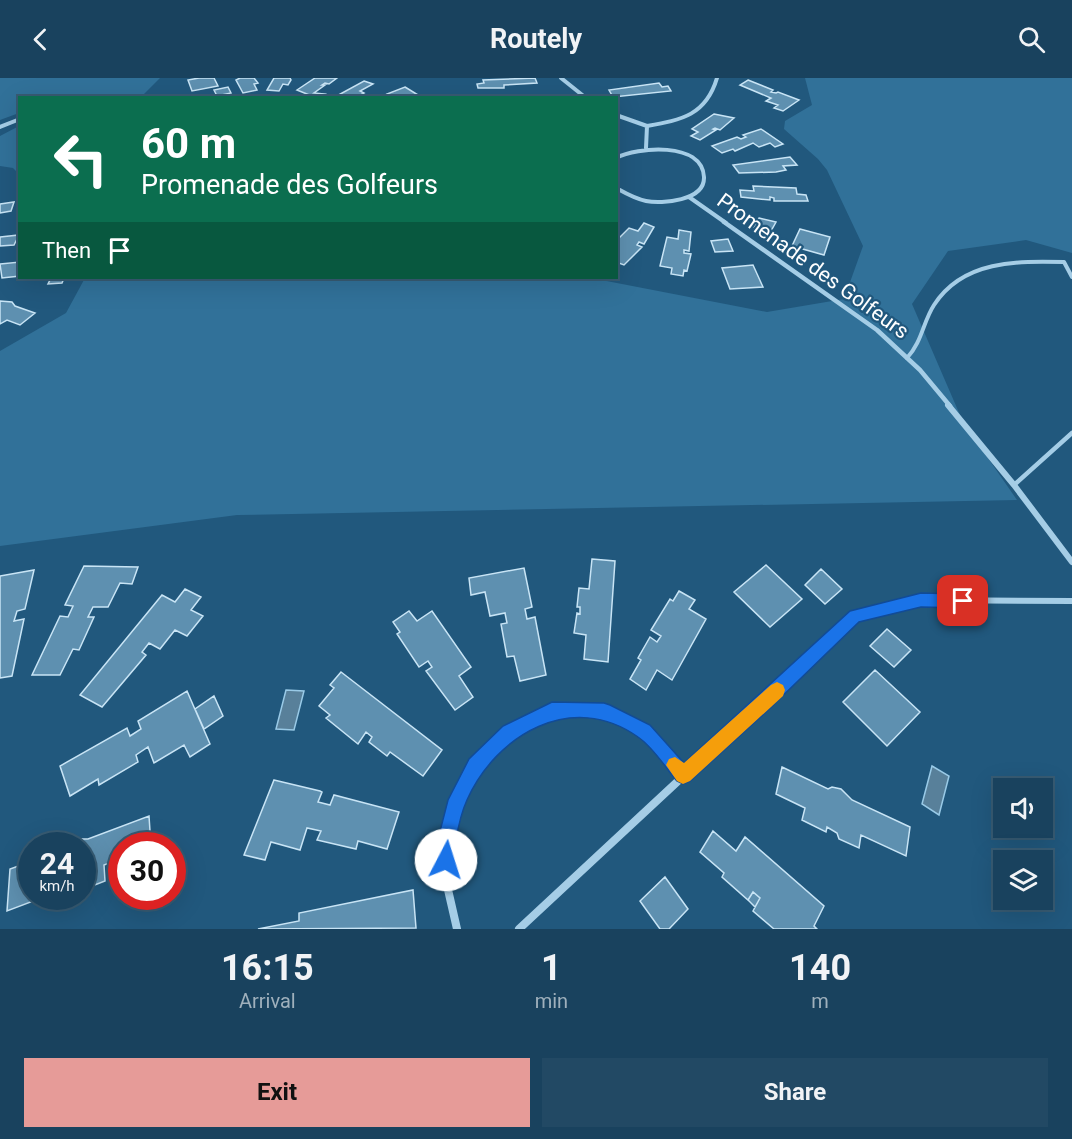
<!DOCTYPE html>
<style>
body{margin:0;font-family:Roboto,sans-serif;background:#224964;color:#f1f3f6;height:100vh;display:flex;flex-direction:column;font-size:22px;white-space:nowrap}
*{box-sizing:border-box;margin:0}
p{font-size:20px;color:#9fb0bc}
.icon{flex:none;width:33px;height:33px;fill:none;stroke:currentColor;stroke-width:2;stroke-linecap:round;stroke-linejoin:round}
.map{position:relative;height:851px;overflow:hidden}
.drawer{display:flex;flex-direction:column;background:#19425e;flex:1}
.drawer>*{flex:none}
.guide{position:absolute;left:18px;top:18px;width:600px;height:183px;border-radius:0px;box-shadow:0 6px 24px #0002,0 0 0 2px #375b73;background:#0b6e4f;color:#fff;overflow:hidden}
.tools{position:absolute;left:993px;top:700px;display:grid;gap:12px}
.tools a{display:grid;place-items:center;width:60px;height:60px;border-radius:0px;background:#19425e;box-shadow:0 6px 24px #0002,0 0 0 2px #375b73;font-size:30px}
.speed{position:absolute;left:18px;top:754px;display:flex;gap:12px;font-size:30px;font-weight:700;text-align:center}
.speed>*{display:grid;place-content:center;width:78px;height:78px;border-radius:50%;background:#19425e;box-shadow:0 6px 24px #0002,0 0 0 2px #375b73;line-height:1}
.speed small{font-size:15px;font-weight:400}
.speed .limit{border:9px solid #d22;background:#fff;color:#111}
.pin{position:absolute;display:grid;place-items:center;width:51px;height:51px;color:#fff;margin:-26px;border-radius:12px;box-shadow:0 3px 9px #0006}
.me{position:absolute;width:66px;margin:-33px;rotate:5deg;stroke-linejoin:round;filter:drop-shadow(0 0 4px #0008)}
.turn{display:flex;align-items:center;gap:21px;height:126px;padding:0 24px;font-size:27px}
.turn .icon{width:78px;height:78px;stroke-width:2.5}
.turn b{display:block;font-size:42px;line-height:51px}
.then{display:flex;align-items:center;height:57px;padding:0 24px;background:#0003;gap:12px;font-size:22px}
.eta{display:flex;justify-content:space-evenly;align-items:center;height:102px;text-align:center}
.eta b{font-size:36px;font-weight:700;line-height:42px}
.cta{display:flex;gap:12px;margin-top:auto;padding:12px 24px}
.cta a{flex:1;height:69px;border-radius:0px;background:#e69b98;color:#111;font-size:24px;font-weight:700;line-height:69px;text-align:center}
.cta a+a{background:#224964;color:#f1f3f6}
header{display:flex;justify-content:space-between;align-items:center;height:78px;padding:0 24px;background:#19425e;font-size:27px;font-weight:700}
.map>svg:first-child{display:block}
.green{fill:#317199}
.water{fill:#58809a;stroke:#99cae7;stroke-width:1.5}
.building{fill:#5e90b0;stroke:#c8e4f5;stroke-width:1.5}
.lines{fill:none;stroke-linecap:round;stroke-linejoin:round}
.service-far1{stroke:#a5cde6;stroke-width:4}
.service{stroke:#a5cde6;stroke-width:4.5}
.minor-far3{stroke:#a5cde6;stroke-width:4}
.minor-far2{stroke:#a5cde6;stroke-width:4.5}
.minor-far1{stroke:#a5cde6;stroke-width:6}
.minor{stroke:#a5cde6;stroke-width:8}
.route{fill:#1a73e8;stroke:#114b97;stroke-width:1.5}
.slow{fill:#f59e0b}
.labels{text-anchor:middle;stroke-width:4.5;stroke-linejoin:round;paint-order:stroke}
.street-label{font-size:21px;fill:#fff;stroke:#21587d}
</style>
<header><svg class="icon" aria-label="back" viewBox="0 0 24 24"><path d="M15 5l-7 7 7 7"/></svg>Routely<svg class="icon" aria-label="search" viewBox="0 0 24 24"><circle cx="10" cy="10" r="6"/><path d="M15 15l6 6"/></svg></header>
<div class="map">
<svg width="1072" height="851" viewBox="0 0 1072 851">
<rect width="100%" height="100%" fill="#21587d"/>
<path class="green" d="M 0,0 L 160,0 L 142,18 L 20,20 L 19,35 L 0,42 Z
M 805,0 L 1072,0 L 1072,175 L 1026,162 L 948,173 L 912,226 L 963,344 L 1017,422 L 237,437 L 0,468 L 0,273 L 66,235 L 85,200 L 591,200 L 767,234 L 844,221 L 863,168 L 827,92 L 818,81 L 784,51 L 785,43 L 812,27 Z
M 19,48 L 20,48 L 19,96 L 13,90 L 0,88 L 0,58 Z"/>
<path class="water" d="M 286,612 L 304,613 L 294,652 L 276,651 Z
M 932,688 L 949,698 L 939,737 L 922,726 Z"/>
<path class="building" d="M 199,0 L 214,0 L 218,8 L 192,13 L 188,2 Z
M 240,0 L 254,0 L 258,5 L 254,6 L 257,12 L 243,15 L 236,2 Z
M 274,0 L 290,0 L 291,2 L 288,7 L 283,6 L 279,13 L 267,12 Z
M 315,0 L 337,0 L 329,6 L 325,5 L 322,7 L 325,7 L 314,15 L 325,16 L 320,20 L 310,20 L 312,18 L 297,12 Z
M 535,0 L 537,5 L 504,7 L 504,10 L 478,10 L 477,6 L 484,5 L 483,2 Z
M 748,2 L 773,12 L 771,14 L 776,15 L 778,14 L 799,22 L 783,33 L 774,30 L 778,27 L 766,23 L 771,20 L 740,7 Z
M 364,3 L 373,6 L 360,13 L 364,15 L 357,19 L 333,20 Z
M 659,5 L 662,9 L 668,8 L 671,13 L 613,19 L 609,12 Z
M 228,9 L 231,15 L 217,18 L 214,12 Z
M 405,9 L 423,20 L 385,20 L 389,18 L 387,16 Z
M 714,36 L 734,40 L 720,52 L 715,50 L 713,51 L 716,52 L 700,62 L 691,58 L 698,54 L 692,51 Z
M 761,51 L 783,66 L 775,69 L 770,65 L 759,69 L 753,65 L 735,73 L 733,71 L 722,75 L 712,68 L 737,59 L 741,61 L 746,59 L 743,57 Z
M 790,79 L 797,87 L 783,88 L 786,92 L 776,94 L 739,95 L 733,87 Z
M 753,108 L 796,110 L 797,116 L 806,117 L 808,123 L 774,123 L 774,120 L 770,119 L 770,122 L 741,119 L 740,112 L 754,113 Z
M 14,124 L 11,133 L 0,135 L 0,126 Z
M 759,140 L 776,144 L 771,153 L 754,149 Z
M 644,145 L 654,149 L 644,166 L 639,164 L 637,167 L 642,169 L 624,187 L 616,184 L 616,163 L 629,150 L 638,153 Z
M 800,151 L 830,159 L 824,177 L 792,168 Z
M 679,152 L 691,154 L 689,173 L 684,172 L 684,175 L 691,176 L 687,193 L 684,192 L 683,198 L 671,196 L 672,190 L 660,188 L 667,159 L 678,161 Z
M 19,157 L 14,167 L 0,168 L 0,159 Z
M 728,161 L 733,173 L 715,174 L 711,163 Z
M 20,184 L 20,198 L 2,200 L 0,186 Z
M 753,187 L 763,209 L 730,211 L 722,190 Z
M 33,200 L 64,200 L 62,205 L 48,206 L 51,200 L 32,202 Z
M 0,223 L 12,224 L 15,228 L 35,235 L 20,247 L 7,242 L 0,246 Z
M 592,481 L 615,483 L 608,584 L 584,581 L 586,557 L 574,555 L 577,535 L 580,536 L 580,529 L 577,529 L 579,510 L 589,511 Z
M 766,487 L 802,521 L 770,549 L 734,514 Z
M 84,488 L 138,489 L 132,506 L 120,505 L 108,529 L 93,529 L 88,539 L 94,539 L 79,572 L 73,571 L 60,597 L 32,597 L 60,538 L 68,539 L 73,528 L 65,527 Z
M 524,490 L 532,529 L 525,531 L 527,541 L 535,539 L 546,597 L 520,603 L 514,578 L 507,579 L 501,546 L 507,545 L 505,535 L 490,538 L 485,514 L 471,517 L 469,500 Z
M 821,491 L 842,511 L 825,526 L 805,507 Z
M 34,492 L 25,531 L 17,533 L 14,543 L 24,541 L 12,598 L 0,600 L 0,498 Z
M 185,511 L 201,519 L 191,532 L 203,538 L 187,558 L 175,552 L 160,571 L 149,565 L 142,574 L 146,577 L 102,629 L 80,617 L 162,517 L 175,524 Z
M 679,513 L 695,522 L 689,531 L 706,541 L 672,602 L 657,592 L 646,612 L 630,601 L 641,582 L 638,580 L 650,559 L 657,564 L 661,558 L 651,552 L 670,521 L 673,523 Z
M 409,533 L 417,543 L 432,533 L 471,589 L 459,598 L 473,619 L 455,632 L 426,593 L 432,589 L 428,583 L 419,589 L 397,556 L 400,554 L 393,544 Z
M 887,551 L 911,572 L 894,589 L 870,568 Z
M 875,592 L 920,634 L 887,668 L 843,624 Z
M 341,594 L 442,672 L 423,698 L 390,674 L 387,678 L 369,664 L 372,659 L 366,654 L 358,666 L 326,640 L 330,637 L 319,628 L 334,610 L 330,607 Z
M 187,613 L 210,666 L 190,679 L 184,667 L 154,685 L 148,669 L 136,677 L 138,684 L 99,707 L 98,701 L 70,718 L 60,688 L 127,650 L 130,658 L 141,651 L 138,643 Z
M 214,618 L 223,638 L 204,651 L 195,631 Z
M 782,689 L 828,711 L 832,709 L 841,711 L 852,722 L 910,749 L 906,778 L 861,757 L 859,770 L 839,761 L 837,755 L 827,749 L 826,754 L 802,742 L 805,730 L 776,716 Z
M 274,702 L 320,713 L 322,714 L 318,724 L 330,727 L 334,717 L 399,734 L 387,771 L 358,763 L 356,771 L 317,762 L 321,753 L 307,750 L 300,772 L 271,764 L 265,782 L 244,777 Z
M 149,738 L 151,768 L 122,768 L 122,780 L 104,787 L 105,803 L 82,812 L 82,768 L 66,768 L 74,761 L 88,761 Z
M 713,753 L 736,773 L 745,759 L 824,828 L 814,848 L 817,851 L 774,851 L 753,833 L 760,820 L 753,814 L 748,822 L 722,799 L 724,795 L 700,774 Z
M 32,783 L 32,819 L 65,819 L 41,828 L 41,820 L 7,833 L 10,791 Z
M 665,799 L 688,831 L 669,851 L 660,851 L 640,823 Z
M 413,812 L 416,850 L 258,851 L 299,843 L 299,835 Z
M 753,814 L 760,820 L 755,829 L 748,822 Z"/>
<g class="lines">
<path class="service-far1" d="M 907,280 C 922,264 923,244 934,227 C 963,182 1017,183 1064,184 L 1072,199"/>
<path class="service" d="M 1014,407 L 1072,355"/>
<path class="minor-far3" d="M 561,0 L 586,20
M 616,37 L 647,48
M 0,49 L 20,41
M 646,70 L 647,48 C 682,42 706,37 717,0
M 616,80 C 637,69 702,63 704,99 C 705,123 662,126 646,123 C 635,121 625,115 616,110
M 689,119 L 726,145"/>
<path class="minor-far2" d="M 724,144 L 877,252 L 920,292 L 950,328"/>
<path class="minor-far1" d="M 948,327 L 1014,407 L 1072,484
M 832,559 L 855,538 L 921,522 L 1072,523"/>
<path class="minor" d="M 457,851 L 446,803 L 447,761 L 457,722 L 475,687 L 509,654 L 552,633 L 604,633 L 644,653 L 683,697
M 519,851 L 834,558"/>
</g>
<path class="route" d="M 921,515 L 963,516 L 968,518 L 970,523 L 968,528 L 963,530 L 921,529 L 859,544 L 767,633 L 690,703 L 683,706 L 677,703 C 665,689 653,669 638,659 C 572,612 496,657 467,722 C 462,733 458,750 456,762 C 455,771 457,780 453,789 L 446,792 L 440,789 L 437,782 L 438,761 L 448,722 L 469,681 L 503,648 L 546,627 L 552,624 L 604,625 L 610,627 L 650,647 L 684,685 L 850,533 Z"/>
<path class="slow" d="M 777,604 L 783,607 L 785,612 L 783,618 L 690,703 L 683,706 L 677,703 L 666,687 L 669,681 L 675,679 L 684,685 L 771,607 Z"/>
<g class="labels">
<g class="street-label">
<text transform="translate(813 188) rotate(36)" y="7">Promenade des Golfeurs</text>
</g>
</g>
</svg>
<div class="tools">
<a><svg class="icon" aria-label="sound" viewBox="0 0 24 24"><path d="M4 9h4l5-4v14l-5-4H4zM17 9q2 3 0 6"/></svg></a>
<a><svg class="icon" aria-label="layers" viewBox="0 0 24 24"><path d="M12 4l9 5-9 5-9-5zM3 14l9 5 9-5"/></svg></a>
</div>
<div class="speed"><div>24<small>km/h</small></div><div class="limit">30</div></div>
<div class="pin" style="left:963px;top:523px;background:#d93025"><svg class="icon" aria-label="arrive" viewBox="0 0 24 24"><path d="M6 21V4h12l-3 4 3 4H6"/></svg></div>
<svg class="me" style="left:446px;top:782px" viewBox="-20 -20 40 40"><circle r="19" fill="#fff"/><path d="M0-13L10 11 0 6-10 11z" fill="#1a73e8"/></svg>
<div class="guide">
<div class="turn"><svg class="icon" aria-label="left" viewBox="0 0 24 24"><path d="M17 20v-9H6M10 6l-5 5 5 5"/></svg><div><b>60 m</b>Promenade des Golfeurs</div></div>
<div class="then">Then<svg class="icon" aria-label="arrive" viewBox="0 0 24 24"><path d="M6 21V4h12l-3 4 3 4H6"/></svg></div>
</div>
</div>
<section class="drawer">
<div class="eta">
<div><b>16:15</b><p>Arrival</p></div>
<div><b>1</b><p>min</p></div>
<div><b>140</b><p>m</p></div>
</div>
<div class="cta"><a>Exit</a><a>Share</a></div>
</section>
